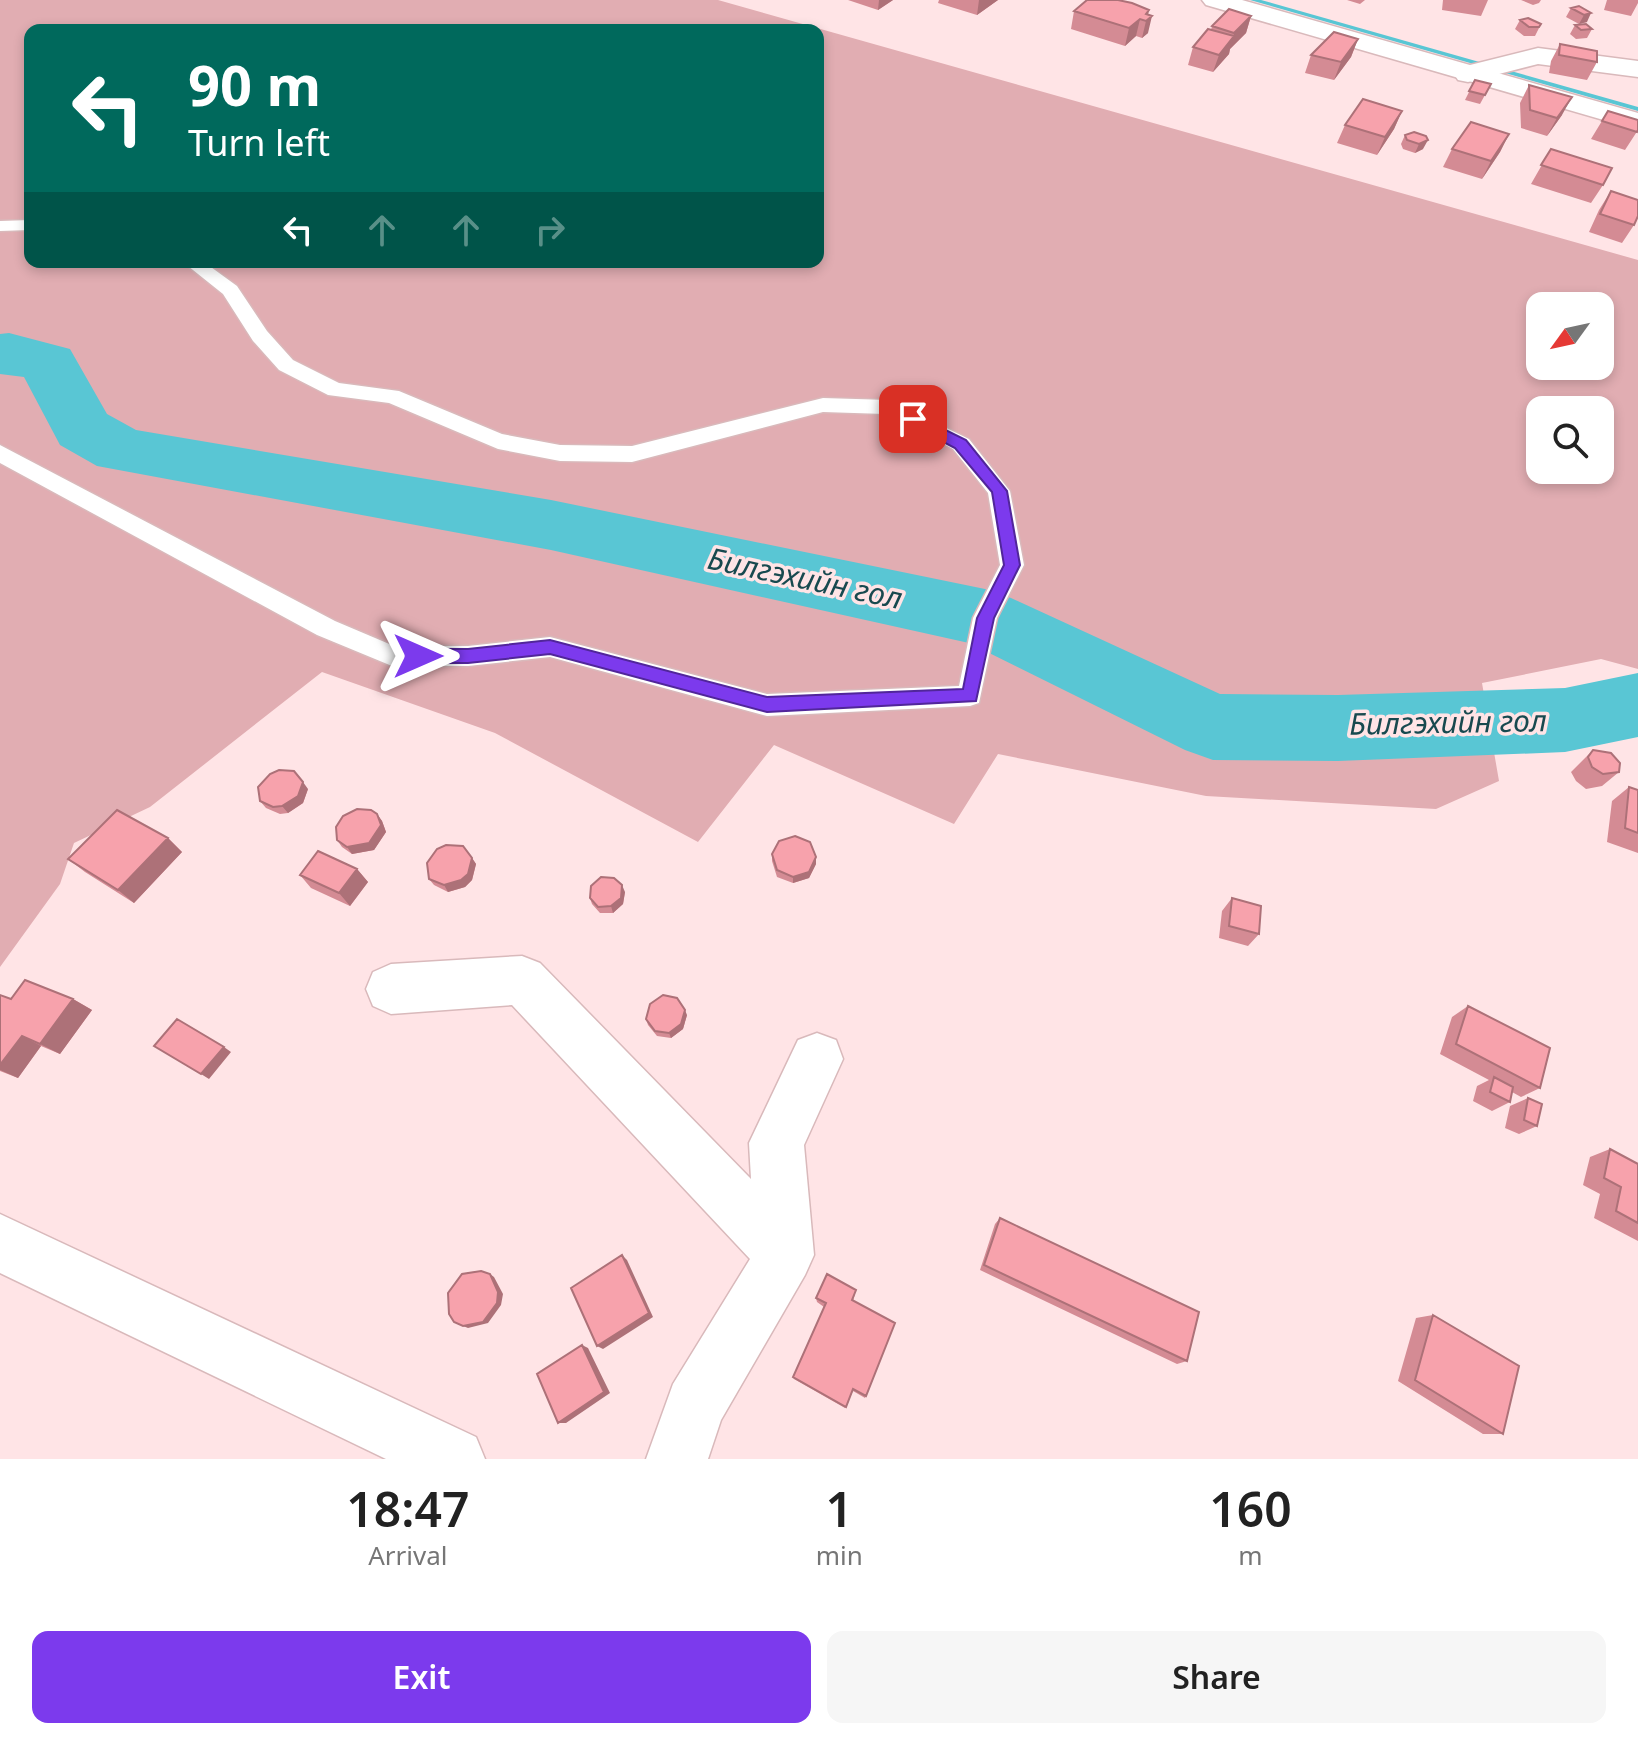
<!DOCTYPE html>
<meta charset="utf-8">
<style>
body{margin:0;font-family:"Noto Sans",sans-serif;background:#f6f6f6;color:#222;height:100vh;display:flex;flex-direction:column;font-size:30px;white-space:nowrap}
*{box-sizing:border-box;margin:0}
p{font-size:26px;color:#767676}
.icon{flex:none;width:44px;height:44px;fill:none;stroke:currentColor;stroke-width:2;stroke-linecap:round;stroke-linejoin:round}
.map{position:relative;height:1459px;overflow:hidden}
.side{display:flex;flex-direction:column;background:#fff;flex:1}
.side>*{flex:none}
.top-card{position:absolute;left:24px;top:24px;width:800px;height:244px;border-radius:16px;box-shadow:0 4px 12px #0003;background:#00695c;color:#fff;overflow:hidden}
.needle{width:52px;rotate:237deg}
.tools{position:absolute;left:1526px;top:292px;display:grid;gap:16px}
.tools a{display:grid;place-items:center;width:88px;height:88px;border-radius:16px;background:#fff;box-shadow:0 4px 12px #0003;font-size:40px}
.pin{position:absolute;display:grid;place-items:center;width:68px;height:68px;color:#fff;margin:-34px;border-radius:16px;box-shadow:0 4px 12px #0006}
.me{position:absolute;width:88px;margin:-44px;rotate:90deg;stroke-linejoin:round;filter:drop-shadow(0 0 6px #0008)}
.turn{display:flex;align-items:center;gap:28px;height:168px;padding:0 32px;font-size:36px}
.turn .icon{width:104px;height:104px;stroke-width:2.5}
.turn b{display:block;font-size:56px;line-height:68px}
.lanes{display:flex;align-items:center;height:76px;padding:0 32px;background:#0003;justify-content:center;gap:40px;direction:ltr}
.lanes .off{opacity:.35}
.eta{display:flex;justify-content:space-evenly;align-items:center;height:136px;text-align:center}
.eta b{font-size:48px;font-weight:600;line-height:56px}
.button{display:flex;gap:16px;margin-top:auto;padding:16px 32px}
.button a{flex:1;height:92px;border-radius:16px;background:#7c3aed;color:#fff;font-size:32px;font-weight:600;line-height:92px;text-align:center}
.button a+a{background:#f6f6f6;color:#222}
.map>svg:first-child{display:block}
.green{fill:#e1adb2;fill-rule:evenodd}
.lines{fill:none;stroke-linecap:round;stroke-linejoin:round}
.stream{fill:#59c6d4;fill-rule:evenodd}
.river{fill:#59c6d4;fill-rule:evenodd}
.lane-casing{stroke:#d9b9bb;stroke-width:3}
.street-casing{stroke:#d9b9bb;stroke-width:3}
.secondary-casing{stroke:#d9b9bb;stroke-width:3}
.lane{fill:#fff;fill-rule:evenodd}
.street{fill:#fff;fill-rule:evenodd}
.secondary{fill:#fff;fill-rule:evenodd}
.wall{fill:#d48b94}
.shaded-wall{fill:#ad7178}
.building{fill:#f7a2ac;stroke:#ad7178;stroke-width:2}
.route{fill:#7c3aed;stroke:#51269a;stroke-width:2}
.labels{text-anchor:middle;stroke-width:7;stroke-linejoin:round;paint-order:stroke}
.water-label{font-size:30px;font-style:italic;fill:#18494f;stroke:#ffe4e6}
</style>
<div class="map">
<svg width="1638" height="1459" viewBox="0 0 1638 1459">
<rect width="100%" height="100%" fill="#ffe4e6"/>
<path class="green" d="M 0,0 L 718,0 L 1638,260 L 1638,669 L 1601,659 L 1482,683 L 1499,781 L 1436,809 L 1206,796 L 998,754 L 954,824 L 774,745 L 698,842 L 495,733 L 322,672 L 150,807 L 74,843 L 60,884 L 0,967 ZM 30,30 L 818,30 L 818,262 L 30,262 ZM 1540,306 L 1600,306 L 1600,366 L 1540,366 ZM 1540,410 L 1600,410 L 1600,470 L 1540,470 Z"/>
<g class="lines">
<path class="stream" d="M 1250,0 L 1261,0 L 1638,107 L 1638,111 Z"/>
<path class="river" d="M 9,333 L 70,349 L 107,414 L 136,430 L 551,500 L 985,589 L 1011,598 L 1220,694 L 1338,695 L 1565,688 L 1638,673 L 1638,737 L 1565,752 L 1338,761 L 1213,760 L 1185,750 L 969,643 L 551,550 L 97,466 L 60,445 L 24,377 L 0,374 L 0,334 Z"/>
<defs>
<path id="lane" d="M 30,220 L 30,230 L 0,231 L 0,221 Z
M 183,262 L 204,262 L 237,286 L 267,331 L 293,360 L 339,383 L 399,391 L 502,434 L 560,445 L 632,446 L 823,398 L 889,400 L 969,439 L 1010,491 L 1024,565 L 997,618 L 979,703 L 970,706 L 767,716 L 550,657 L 468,666 L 392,666 L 317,635 L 0,463 L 0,445 L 335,621 L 394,646 L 468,646 L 550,637 L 767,694 L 959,686 L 973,618 L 1000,565 L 988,493 L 953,449 L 885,414 L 823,412 L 632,462 L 560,461 L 498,449 L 389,403 L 328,395 L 279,370 L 253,341 L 223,294 Z"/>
<path id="street" d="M 1538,48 L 1638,61 L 1638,77 L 1538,64 L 1468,82 L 1458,80 L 1454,74 L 1458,68 Z
M 522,956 L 540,963 L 751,1179 L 749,1143 L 798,1040 L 817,1033 L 836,1040 L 843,1059 L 804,1145 L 814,1255 L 805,1275 L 721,1420 L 708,1459 L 646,1459 L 673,1384 L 750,1259 L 512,1005 L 391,1014 L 373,1006 L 366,989 L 373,972 L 391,964 Z
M 0,1214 L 476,1437 L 485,1459 L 386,1459 L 0,1273 Z"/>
<path id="secondary" d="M 1202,0 L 1242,0 L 1638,113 L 1638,130 L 1206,5 Z"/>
</defs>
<use href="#lane" class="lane-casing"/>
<use href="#street" class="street-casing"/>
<use href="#secondary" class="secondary-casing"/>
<use href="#lane" class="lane"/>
<use href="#street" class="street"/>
<use href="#secondary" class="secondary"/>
</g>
<path class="wall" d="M 848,0 L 893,0 L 878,10 Z
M 939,0 L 998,0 L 977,15 L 938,3 Z
M 1347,0 L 1365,0 L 1360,4 Z
M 1443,0 L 1488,0 L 1481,16 L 1442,10 Z
M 1521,0 L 1541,0 L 1539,3 L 1533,5 Z
M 1607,0 L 1638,0 L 1638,3 L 1631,16 L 1604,10 Z
M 1579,6 L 1587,22 L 1579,24 L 1566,17 L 1571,8 Z
M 1074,11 L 1148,14 L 1148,33 L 1142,38 L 1136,36 L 1125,46 L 1071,29 Z
M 1251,16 L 1246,33 L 1230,49 L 1229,54 L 1213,72 L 1188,65 L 1193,47 L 1211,30 L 1212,26 Z
M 1520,20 L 1541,24 L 1535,36 L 1524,36 L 1515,29 Z
M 1575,25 L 1592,29 L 1587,38 L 1576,39 L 1570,34 Z
M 1358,39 L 1351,57 L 1334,80 L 1305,73 L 1311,55 Z
M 1560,44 L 1597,62 L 1587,80 L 1549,73 L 1551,61 Z
M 1475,80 L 1491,84 L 1480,104 L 1465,100 Z
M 1529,85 L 1562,115 L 1547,136 L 1521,128 L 1520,103 Z
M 1402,111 L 1394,129 L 1377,155 L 1337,143 L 1345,125 Z
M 1608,111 L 1638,130 L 1625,150 L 1591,139 Z
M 1414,132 L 1423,149 L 1415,153 L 1403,149 L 1401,144 L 1405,135 Z
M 1509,134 L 1500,152 L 1482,179 L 1443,167 L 1452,149 Z
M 1551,149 L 1603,185 L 1591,203 L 1531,184 Z
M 1611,191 L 1634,225 L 1622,243 L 1589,232 L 1599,210 Z
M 1593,750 L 1619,772 L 1602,786 L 1586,789 L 1576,781 L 1571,772 Z
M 1629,787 L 1638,790 L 1638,853 L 1607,842 L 1612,801 Z
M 308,789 L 303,803 L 288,813 L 280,814 L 266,808 L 260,801 Z
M 377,814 L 382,821 L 386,832 L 374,850 L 352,854 L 342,847 L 337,840 Z
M 168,838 L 182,852 L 134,903 L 85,872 L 68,859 Z
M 772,854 L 816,864 L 809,878 L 793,883 L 777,877 L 772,861 Z
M 472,858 L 476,864 L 472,880 L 465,887 L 448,892 L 434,885 L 429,879 Z
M 357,869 L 368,882 L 350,906 L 311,888 L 300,875 Z
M 625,892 L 623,904 L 613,913 L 600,913 L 592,904 L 590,898 Z
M 1232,898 L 1259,934 L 1248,946 L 1219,938 L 1222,911 Z
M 0,995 L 11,999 L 73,999 L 92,1010 L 60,1054 L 41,1046 L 18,1078 L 0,1071 Z
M 1468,1006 L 1540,1088 L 1521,1097 L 1512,1092 L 1510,1102 L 1492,1111 L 1473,1101 L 1477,1086 L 1489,1080 L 1440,1054 L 1452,1017 Z
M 687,1015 L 683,1029 L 671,1038 L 657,1036 L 648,1025 L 646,1019 Z
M 1528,1098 L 1537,1126 L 1519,1134 L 1505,1128 L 1510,1106 Z
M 1610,1149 L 1638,1164 L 1638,1241 L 1594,1218 L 1600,1194 L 1583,1185 L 1590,1157 Z
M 1000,1218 L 1187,1361 L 1177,1364 L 980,1270 L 995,1224 Z
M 855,1294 L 853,1301 L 866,1396 L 865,1398 L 853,1391 L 845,1408 L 794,1379 L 793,1377 L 824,1307 L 817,1302 L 816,1298 Z
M 1433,1315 L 1503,1434 L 1483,1434 L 1398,1381 L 1416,1318 Z"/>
<path class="shaded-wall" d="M 879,0 L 893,0 L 878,10 Z
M 979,0 L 998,0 L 977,15 Z
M 1149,10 L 1147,20 L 1152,16 L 1148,33 L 1142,38 L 1146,21 L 1146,14 Z
M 1591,13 L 1587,22 L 1579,24 L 1584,15 Z
M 1251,16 L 1246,33 L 1230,49 L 1229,54 L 1213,72 L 1219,55 L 1233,38 L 1234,33 Z
M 1140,19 L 1136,36 L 1125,46 L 1129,28 Z
M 1358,39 L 1351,57 L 1334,80 L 1341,62 Z
M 1572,97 L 1562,115 L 1547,136 L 1557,118 Z
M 1402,111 L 1394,129 L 1377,155 L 1385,137 Z
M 1509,134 L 1500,152 L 1482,179 L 1491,161 Z
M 1428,140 L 1423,149 L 1415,153 L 1419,144 Z
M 303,782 L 308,789 L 303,803 L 288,813 L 282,806 Z
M 377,814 L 382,821 L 386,832 L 374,850 L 352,854 L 347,847 Z
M 168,838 L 182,852 L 134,903 L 118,890 Z
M 816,857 L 816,864 L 809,878 L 793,883 L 793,877 Z
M 472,858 L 476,864 L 472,880 L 465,887 L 448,892 L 444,885 Z
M 357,869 L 368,882 L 350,906 L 339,893 Z
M 622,885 L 625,892 L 623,904 L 613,913 L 611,906 Z
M 73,999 L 92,1010 L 60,1054 L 40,1044 Z
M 685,1010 L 687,1015 L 683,1029 L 671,1038 L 669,1033 Z
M 22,1036 L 41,1046 L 18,1078 L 0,1070 L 0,1065 Z
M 224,1047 L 231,1052 L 209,1079 L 201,1074 Z
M 622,1255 L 627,1260 L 653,1317 L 603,1349 L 597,1346 Z
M 490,1274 L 494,1277 L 503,1294 L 501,1305 L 488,1323 L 468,1328 L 463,1326 Z
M 582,1345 L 588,1348 L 610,1393 L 566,1423 L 558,1423 Z"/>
<path class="building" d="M 1087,0 L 1118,0 L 1132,3 L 1149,10 L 1146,14 L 1152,16 L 1146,21 L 1140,19 L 1129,28 L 1074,11 Z
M 1579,6 L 1591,13 L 1584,15 L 1571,8 Z
M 1229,9 L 1251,16 L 1234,33 L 1212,26 Z
M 1528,18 L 1541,24 L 1539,27 L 1529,27 L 1520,20 Z
M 1586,24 L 1592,29 L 1581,30 L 1575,25 Z
M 1208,29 L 1234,36 L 1219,55 L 1193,47 Z
M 1334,32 L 1358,39 L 1341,62 L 1311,55 Z
M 1560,44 L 1597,51 L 1597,62 L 1559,55 Z
M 1475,80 L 1491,84 L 1485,95 L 1469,91 Z
M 1529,85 L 1572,97 L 1557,118 L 1530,110 Z
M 1363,99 L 1402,111 L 1385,137 L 1345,125 Z
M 1608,111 L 1638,120 L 1638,130 L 1637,132 L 1602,121 Z
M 1471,122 L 1509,134 L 1491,161 L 1452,149 Z
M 1414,132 L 1426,136 L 1428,140 L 1419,144 L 1407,140 L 1405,135 Z
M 1551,149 L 1612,168 L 1603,185 L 1541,165 Z
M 1611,191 L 1638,200 L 1638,216 L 1634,225 L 1600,214 Z
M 1593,750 L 1611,753 L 1620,763 L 1619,772 L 1603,774 L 1592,767 L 1588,757 Z
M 279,770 L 294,771 L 303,782 L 298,796 L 282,806 L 273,807 L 260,801 L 258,787 L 270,774 Z
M 1629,787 L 1638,790 L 1638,833 L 1625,828 Z
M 357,809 L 371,810 L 377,814 L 381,825 L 369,843 L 347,847 L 337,840 L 336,827 L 343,816 Z
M 117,810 L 168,838 L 118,890 L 68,859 Z
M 795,836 L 810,842 L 816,857 L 809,872 L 793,877 L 777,870 L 772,854 L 779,841 Z
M 446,845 L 463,846 L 472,858 L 468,874 L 461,880 L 444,885 L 429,879 L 427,863 L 437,849 Z
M 318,851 L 357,869 L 339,893 L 300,875 Z
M 601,877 L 614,878 L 622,885 L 621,898 L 611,906 L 598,907 L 590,898 L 591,886 Z
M 1232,898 L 1261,906 L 1259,934 L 1229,926 Z
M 25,980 L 73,999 L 40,1044 L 22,1036 L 0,1065 L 0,995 L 11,999 Z
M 663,995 L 677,998 L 685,1010 L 681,1024 L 669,1033 L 655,1031 L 646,1019 L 650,1004 Z
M 1468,1006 L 1550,1048 L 1540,1088 L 1456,1044 Z
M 177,1019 L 224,1047 L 201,1074 L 154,1046 Z
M 1494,1077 L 1513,1087 L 1510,1102 L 1490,1092 Z
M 1528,1098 L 1542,1104 L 1537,1126 L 1524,1120 Z
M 1610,1149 L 1638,1164 L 1638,1223 L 1616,1211 L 1621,1187 L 1604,1178 Z
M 1000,1218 L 1199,1312 L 1187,1361 L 984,1265 Z
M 622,1255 L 649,1313 L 597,1346 L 571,1288 Z
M 481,1271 L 490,1274 L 498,1292 L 497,1303 L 483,1322 L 463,1326 L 454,1322 L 449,1314 L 448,1293 L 462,1274 Z
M 827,1274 L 856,1290 L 852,1300 L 895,1323 L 866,1396 L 853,1389 L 846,1407 L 793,1377 L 826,1303 L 816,1298 Z
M 1433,1315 L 1519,1366 L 1503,1434 L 1415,1380 Z
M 582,1345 L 604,1392 L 558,1423 L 537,1374 Z"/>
<path class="route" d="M 913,414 L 966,440 L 1007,491 L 1020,565 L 994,618 L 976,701 L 767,712 L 550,654 L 468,663 L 418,663 L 409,656 L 418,649 L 468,649 L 550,640 L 767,697 L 963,689 L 977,618 L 1004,565 L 992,492 L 955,448 L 907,423 L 907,416 Z"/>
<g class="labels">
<g class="water-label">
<text transform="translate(805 579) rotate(12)" y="10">Билгэхийн гол</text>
<text transform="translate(1448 723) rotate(-1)" y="10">Билгэхийн гол</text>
</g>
</g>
</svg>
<div class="tools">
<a><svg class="needle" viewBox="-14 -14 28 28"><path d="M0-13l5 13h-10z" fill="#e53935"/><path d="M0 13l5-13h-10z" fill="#767676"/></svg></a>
<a><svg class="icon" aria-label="search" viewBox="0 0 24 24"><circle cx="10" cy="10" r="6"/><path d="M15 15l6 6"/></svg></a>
</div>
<div class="pin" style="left:913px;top:419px;background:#d93025"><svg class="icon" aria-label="arrive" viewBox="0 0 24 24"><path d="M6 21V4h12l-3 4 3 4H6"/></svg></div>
<svg class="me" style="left:418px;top:656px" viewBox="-20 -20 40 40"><path d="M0-17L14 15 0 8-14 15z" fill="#7c3aed" stroke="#fff" stroke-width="4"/></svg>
<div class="top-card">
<div class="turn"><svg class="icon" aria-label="left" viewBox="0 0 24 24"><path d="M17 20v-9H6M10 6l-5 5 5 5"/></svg><div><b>90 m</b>Turn left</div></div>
<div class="lanes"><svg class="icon" aria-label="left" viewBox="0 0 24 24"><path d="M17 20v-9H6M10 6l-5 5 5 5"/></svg><svg class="icon off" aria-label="ahead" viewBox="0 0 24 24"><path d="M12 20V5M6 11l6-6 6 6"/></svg><svg class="icon off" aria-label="ahead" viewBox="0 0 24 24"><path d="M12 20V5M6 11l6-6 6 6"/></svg><svg class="icon off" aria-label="right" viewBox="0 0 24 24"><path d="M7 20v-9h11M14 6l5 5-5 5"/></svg></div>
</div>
</div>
<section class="side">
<div class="eta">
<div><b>18:47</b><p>Arrival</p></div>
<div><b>1</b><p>min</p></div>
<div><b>160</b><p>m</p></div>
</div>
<div class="button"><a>Exit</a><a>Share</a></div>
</section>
